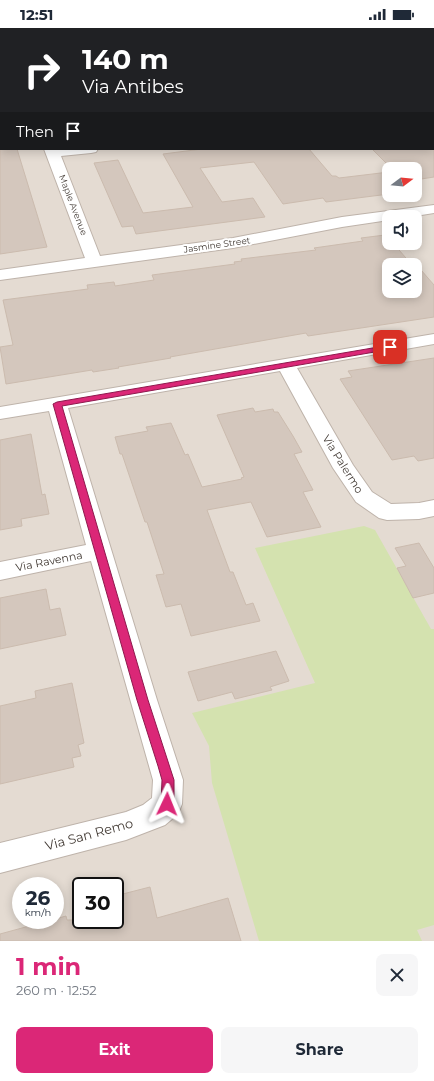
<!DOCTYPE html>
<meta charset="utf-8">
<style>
body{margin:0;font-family:Montserrat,sans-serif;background:#f6f6f7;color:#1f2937;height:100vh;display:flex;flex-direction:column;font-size:15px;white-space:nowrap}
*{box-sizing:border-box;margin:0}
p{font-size:13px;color:#747a83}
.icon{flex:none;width:22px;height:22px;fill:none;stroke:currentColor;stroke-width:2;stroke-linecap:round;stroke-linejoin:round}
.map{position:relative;height:913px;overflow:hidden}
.sheet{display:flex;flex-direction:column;background:#fff;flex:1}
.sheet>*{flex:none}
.hud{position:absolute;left:0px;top:0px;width:434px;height:122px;box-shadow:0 2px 10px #0003;background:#202124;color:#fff;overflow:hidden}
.needle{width:26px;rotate:74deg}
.tools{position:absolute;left:382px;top:134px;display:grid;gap:8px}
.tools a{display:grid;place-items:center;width:40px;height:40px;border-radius:8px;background:#fff;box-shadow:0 2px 10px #0003;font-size:20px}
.speed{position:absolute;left:12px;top:849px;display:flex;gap:8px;font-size:20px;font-weight:700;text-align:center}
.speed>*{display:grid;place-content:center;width:52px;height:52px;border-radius:50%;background:#fff;box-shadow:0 2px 10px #0003;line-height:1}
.speed small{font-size:10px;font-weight:400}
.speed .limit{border:2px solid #111;border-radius:6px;background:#fff;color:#111}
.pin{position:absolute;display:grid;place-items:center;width:34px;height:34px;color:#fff;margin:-17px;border-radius:8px;box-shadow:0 2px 6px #0006}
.me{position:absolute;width:44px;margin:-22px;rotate:2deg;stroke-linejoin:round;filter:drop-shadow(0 0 3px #0008)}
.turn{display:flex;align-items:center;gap:14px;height:84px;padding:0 16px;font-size:18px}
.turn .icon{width:52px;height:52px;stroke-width:2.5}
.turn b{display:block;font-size:28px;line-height:34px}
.then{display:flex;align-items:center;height:38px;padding:0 16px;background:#0003;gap:8px;font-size:15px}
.round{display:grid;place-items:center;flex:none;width:42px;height:42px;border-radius:8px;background:#f6f6f7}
.head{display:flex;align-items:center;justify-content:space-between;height:68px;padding:0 16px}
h1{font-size:24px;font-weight:700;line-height:30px;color:#db2777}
.button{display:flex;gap:8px;margin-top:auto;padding:8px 16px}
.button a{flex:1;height:46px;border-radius:8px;background:#db2777;color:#fff;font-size:16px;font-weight:700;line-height:46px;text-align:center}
.button a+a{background:#f6f6f7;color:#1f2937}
.status{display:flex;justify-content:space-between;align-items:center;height:28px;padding:0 20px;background:#fff;direction:ltr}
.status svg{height:11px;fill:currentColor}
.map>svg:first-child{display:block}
.residential{fill:#e4dbd2;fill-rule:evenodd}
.green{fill:#d4e2af}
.building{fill:#d4c7bd;stroke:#cbbbae}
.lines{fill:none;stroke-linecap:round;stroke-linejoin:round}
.minor-casing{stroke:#beb3aa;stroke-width:2}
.tertiary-casing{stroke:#beb3aa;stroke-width:2}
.secondary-casing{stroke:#d0b899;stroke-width:2}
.minor{fill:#fff;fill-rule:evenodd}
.tertiary{fill:#fff;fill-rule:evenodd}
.secondary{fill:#fae3c4;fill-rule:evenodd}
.route{fill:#db2777;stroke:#8e194d}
.labels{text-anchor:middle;stroke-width:4;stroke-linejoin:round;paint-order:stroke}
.far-street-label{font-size:9px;fill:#423a34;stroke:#fff}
.street-label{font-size:11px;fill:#423a34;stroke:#fff}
.near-street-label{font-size:13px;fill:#423a34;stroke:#fff}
</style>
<div class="status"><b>12:51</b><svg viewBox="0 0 49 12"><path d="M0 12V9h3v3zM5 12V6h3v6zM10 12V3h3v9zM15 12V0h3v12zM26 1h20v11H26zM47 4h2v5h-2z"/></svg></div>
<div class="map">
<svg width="434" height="913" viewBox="0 0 434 913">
<rect width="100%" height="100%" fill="#f0eae4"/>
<path class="residential" d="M 0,0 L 333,0 L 334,1 L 1,1 L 0,55 Z
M 0,75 L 1,121 L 433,121 L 433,81 L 434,82 L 434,913 L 0,913 ZM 389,141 L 415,141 L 415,167 L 389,167 ZM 389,189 L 415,189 L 415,215 L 389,215 ZM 389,237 L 415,237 L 415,263 L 389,263 ZM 21,858 L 55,858 L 55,892 L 21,892 ZM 81,858 L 115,858 L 115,892 L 81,892 Z"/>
<path class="green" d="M 364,498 L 375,502 L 431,601 L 434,601 L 434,897 L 417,902 L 422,913 L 259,913 L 212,755 L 209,718 L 192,685 L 315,655 L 255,520 Z"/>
<path class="building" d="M 0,121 L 17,121 L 47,219 L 0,226 Z
M 202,121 L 309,121 L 332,148 L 336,148 L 339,150 L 389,144 L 389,166 L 326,174 L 323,170 L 283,176 L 254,134 L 200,140 L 222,174 L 253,170 L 265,189 L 136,206 L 133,198 L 122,199 L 94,135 L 118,132 L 143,185 L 193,179 L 163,126 Z
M 372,121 L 434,121 L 434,149 L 415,152 L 415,141 L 392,141 Z
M 385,207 L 389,211 L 389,215 L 393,215 L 412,237 L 389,237 L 389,263 L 415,263 L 415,235 L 434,257 L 434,289 L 308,308 L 306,305 L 170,329 L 171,330 L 118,339 L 119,340 L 93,344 L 92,342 L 6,356 L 0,319 L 13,317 L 3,272 L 88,261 L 87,257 L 114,254 L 115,258 L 154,252 L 152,247 L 235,236 L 234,234 L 242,233 L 241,231 L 316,222 L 314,220 L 363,213 L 361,210 Z
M 434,330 L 434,430 L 418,433 L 414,428 L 392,432 L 340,351 L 352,349 L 348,343 Z
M 253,380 L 255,384 L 273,381 L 274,384 L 278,384 L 293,408 L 302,424 L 294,426 L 313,462 L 303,464 L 321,499 L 267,509 L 251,474 L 207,482 L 230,544 L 233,544 L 246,577 L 253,575 L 260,593 L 191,608 L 181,576 L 166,579 L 156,547 L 164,546 L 147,494 L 145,494 L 122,426 L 120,426 L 115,409 L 148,403 L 146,399 L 171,395 L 185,427 L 188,426 L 202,459 L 242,451 L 241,450 L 244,449 L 217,387 Z
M 31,406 L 42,467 L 45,466 L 49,486 L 21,491 L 22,498 L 0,502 L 0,412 Z
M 419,515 L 434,540 L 434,565 L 413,570 L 397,540 L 406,538 L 395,520 Z
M 46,561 L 50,582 L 60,580 L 66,607 L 0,621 L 0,570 Z
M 276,623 L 289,653 L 270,659 L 272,662 L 235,671 L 232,664 L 198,673 L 188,644 Z
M 72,655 L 84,715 L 78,717 L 81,728 L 72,730 L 74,739 L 0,756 L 0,678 L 36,670 L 35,663 Z
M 150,859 L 157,890 L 228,870 L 241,913 L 0,913 L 0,906 L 66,888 L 67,892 L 115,892 L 115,868 Z"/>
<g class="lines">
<defs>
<path id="minor" d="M 43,0 L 66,0 L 42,1 Z
M 0,2 L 1,2 L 1,8 L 0,8 Z
M 44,121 L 98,121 L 96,124 L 91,125 L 61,128 L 100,228 L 233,210 L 342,189 L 434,177 L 434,185 L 409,189 L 389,189 L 389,192 L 342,199 L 233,220 L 0,252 L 0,242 L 85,230 Z
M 434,306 L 434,316 L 297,340 L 353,437 L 372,464 L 391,476 L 419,475 L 434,472 L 434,488 L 419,491 L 387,492 L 379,490 L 356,474 L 333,440 L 280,343 L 68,380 L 157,672 L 183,752 L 182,776 L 178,786 L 165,797 L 126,812 L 0,845 L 0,815 L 126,784 L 143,777 L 152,770 L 153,752 L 91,533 L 0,552 L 0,534 L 86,517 L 49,383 L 0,391 L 0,379 Z"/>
<path id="tertiary" d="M 433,6 L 434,6 L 434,12 L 433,12 Z
M 0,62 L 1,62 L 1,70 L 0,70 Z"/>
<path id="secondary" d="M 353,0 L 364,0 L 365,1 L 354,1 Z
M 433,54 L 434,55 L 434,63 L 433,62 Z"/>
</defs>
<use href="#minor" class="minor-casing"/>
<use href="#tertiary" class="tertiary-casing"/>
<use href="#secondary" class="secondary-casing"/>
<use href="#minor" class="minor"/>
<use href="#tertiary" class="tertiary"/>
<use href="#secondary" class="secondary"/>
</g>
<path class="route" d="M 390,317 L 392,317 L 392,321 L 62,378 L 148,672 L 174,752 L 174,776 L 172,780 L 167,782 L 163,780 L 161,776 L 162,752 L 158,738 L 137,672 L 53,376 L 57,374 Z"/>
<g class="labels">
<g class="far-street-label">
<text transform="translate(73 177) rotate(69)" y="3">Maple Avenue</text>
<text transform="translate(217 217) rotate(-8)" y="3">Jasmine Street</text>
</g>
<g class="street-label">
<text transform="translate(343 436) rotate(58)" y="4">Via Palermo</text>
<text transform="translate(49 533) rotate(-11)" y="4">Via Ravenna</text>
</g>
<g class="near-street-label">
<text transform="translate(89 806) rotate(-15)" y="5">Via San Remo</text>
</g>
</g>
</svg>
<div class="tools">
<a><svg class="needle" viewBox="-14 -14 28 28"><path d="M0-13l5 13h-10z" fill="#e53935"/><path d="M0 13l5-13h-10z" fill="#747a83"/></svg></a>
<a><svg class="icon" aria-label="sound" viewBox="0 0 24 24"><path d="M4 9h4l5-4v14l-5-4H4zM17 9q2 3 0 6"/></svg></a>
<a><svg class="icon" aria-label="layers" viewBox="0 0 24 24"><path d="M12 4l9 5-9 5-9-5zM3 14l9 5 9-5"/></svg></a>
</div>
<div class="speed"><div>26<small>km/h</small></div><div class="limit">30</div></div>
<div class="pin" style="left:390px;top:319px;background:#d93025"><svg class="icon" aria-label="arrive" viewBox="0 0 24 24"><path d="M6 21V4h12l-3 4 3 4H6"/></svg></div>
<svg class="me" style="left:167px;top:776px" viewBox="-20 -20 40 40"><path d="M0-17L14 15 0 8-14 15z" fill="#db2777" stroke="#fff" stroke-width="4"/></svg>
<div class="hud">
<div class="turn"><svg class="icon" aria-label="right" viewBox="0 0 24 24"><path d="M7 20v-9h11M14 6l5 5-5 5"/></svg><div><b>140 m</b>Via Antibes</div></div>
<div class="then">Then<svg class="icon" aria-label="arrive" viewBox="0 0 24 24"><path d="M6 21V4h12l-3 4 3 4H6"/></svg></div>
</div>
</div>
<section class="sheet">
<div class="head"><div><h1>1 min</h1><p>260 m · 12:52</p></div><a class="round"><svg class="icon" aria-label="close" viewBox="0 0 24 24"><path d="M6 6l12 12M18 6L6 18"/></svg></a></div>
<div class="button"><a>Exit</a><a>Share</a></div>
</section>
